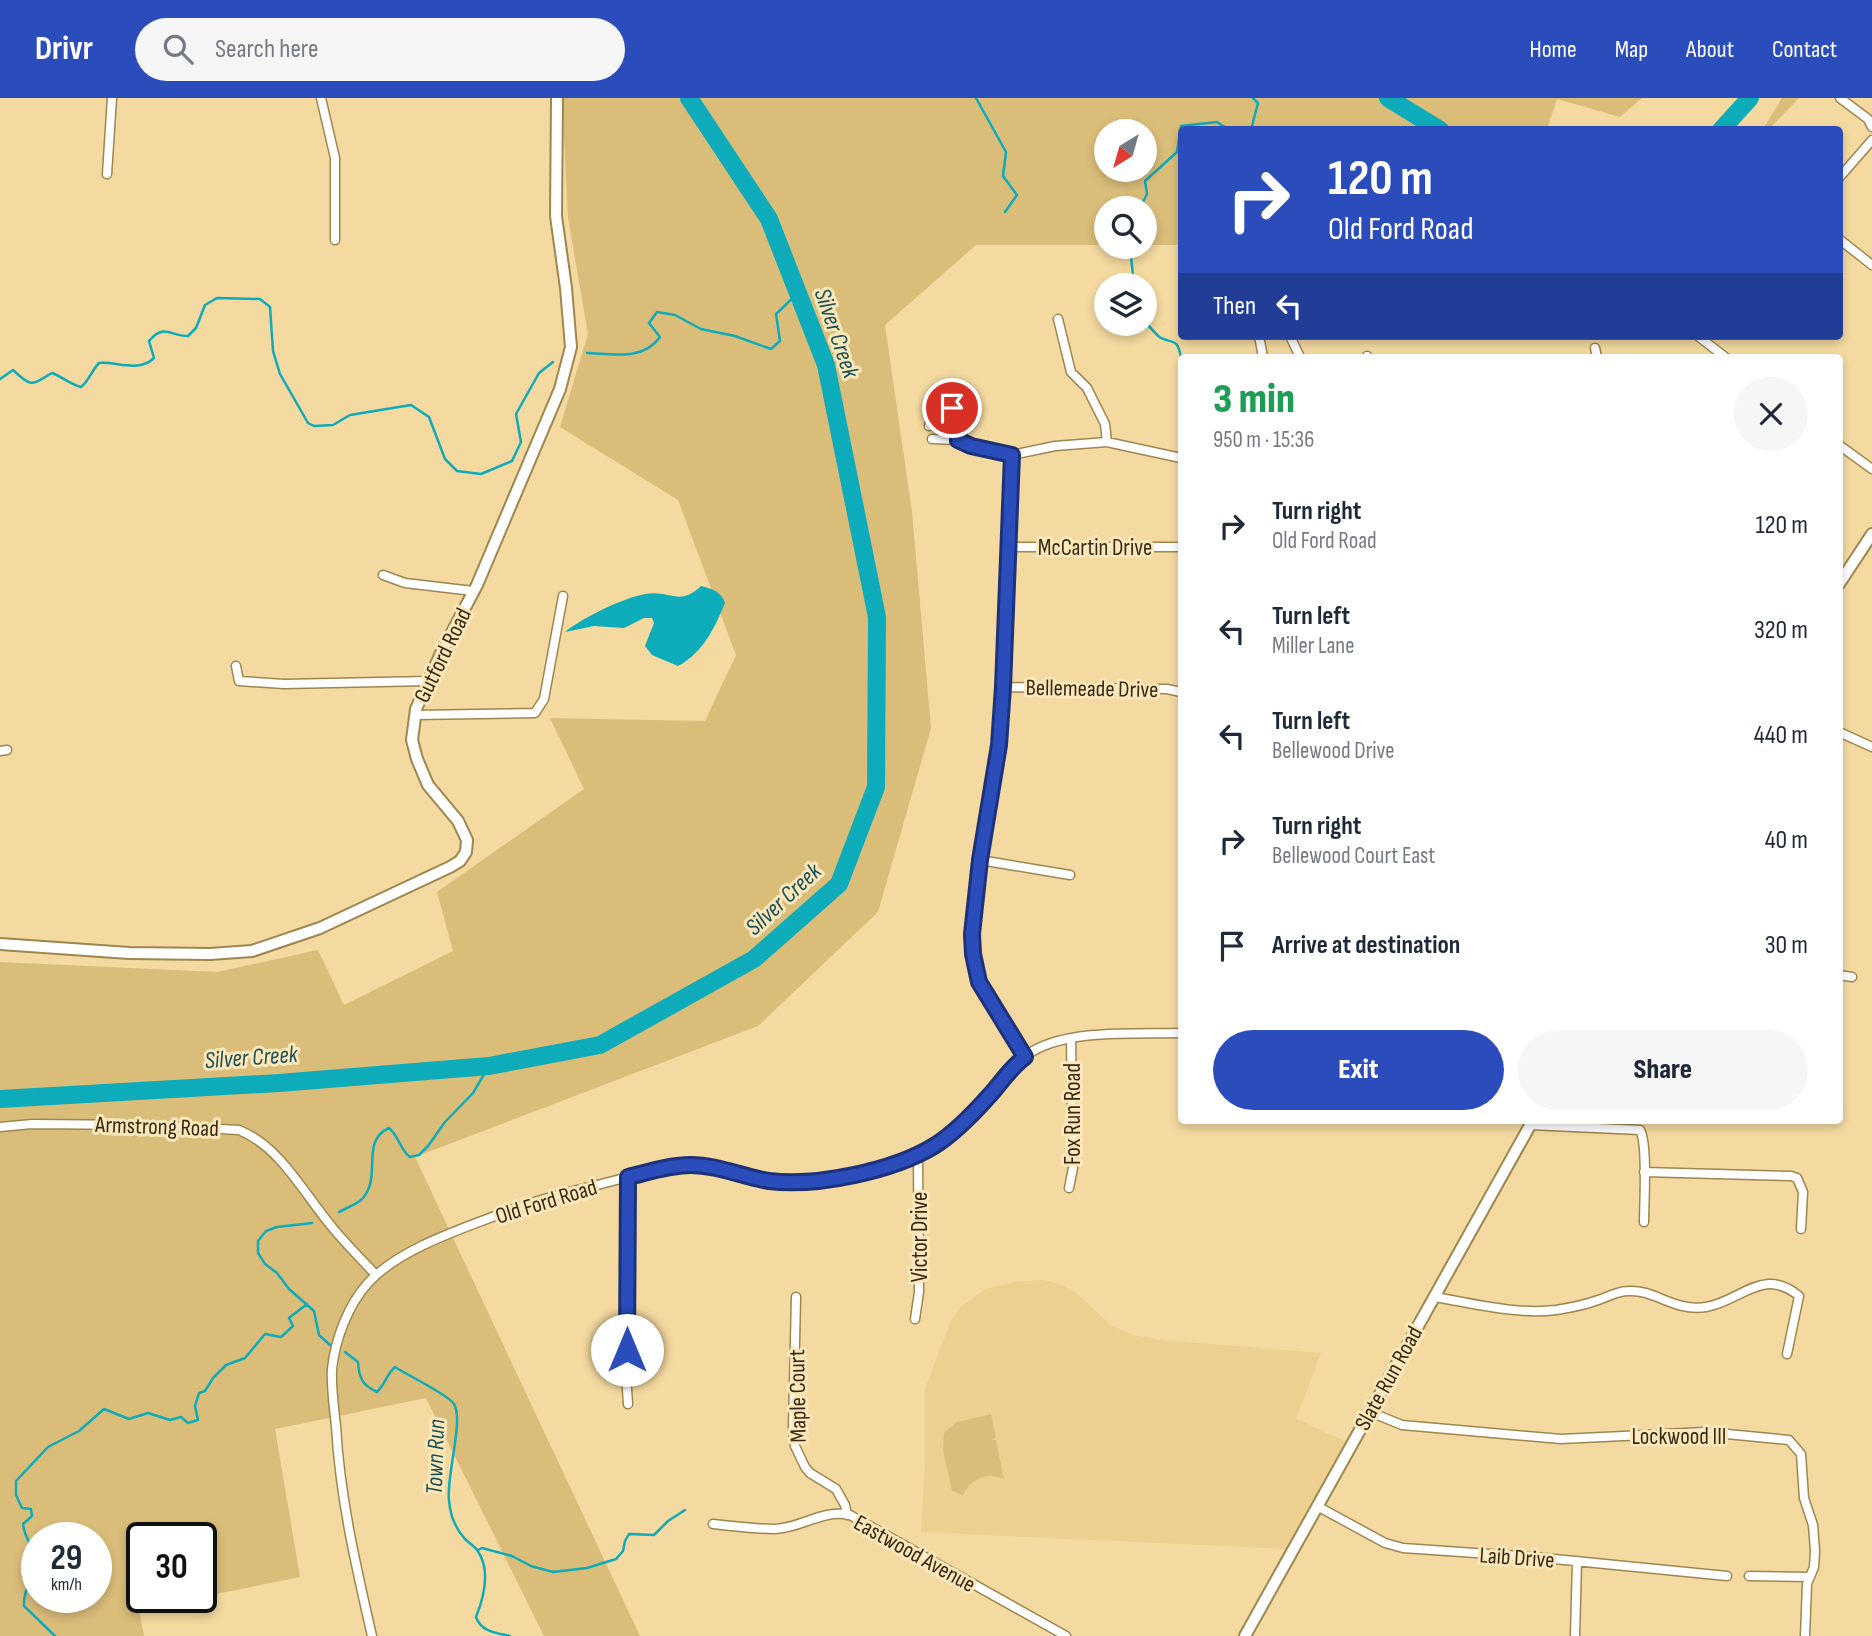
<!DOCTYPE html>
<meta charset="utf-8">
<style>
body{margin:0;font-family:"Sofia Sans Condensed",sans-serif;background:#f6f6f7;color:#1f2937;height:100vh;display:flex;flex-direction:column;font-size:26px;white-space:nowrap}
*{box-sizing:border-box;margin:0}
p{font-size:23px;color:#747a83}
.icon{flex:none;width:38px;height:38px;fill:none;stroke:currentColor;stroke-width:2;stroke-linecap:round;stroke-linejoin:round}
.map{position:relative;flex:1;overflow:hidden}
.drawer{position:absolute;left:1178px;top:256px;width:665px;height:770px;display:flex;flex-direction:column;background:#fff;border-radius:7px;box-shadow:0 4px 10px #0003}
.drawer>*{flex:none}
.guide{position:absolute;left:1178px;top:28px;width:665px;height:214px;border-radius:7px;box-shadow:0 4px 10px #0003;background:#2b4dbc;color:#fff;overflow:hidden}
.needle{width:46px;rotate:217deg}
.fabs{position:absolute;left:1094px;top:21px;display:grid;gap:14px}
.fabs a{display:grid;place-items:center;width:63px;height:63px;border-radius:50%;background:#fff;box-shadow:0 4px 10px #0003;font-size:35px}
.speed{position:absolute;left:21px;top:1424px;display:flex;gap:14px;font-size:35px;font-weight:700;text-align:center}
.speed>*{display:grid;place-content:center;width:91px;height:91px;border-radius:50%;background:#fff;box-shadow:0 4px 10px #0003;line-height:1}
.speed small{font-size:18px;font-weight:400}
.speed .limit{border:4px solid #111;border-radius:10px;background:#fff;color:#111}
.pin{position:absolute;display:grid;place-items:center;width:60px;height:60px;color:#fff;margin:-30px;border:4px solid #fff;border-radius:50%;box-shadow:0 2px 7px #0007}
.me{position:absolute;width:77px;margin:-38px;rotate:0deg;stroke-linejoin:round;filter:drop-shadow(0 0 5px #0008)}
.turn{display:flex;align-items:center;gap:24px;height:147px;padding:0 35px;font-size:32px}
.turn .icon{width:91px;height:91px;stroke-width:2.5}
.turn b{display:block;font-size:49px;line-height:60px}
.then{display:flex;align-items:center;height:66px;padding:0 35px;background:#0003;gap:14px;font-size:26px}
.round{display:grid;place-items:center;flex:none;width:74px;height:74px;border-radius:37px;background:#f6f6f7}
.head{display:flex;align-items:center;justify-content:space-between;height:119px;padding:0 35px}
h1{font-size:42px;font-weight:800;line-height:52px;color:#1e9e55}
.primary-button{display:flex;gap:14px;margin-top:auto;padding:14px 35px}
.primary-button a{flex:1;height:80px;border-radius:42px;background:#2b4dbc;color:#fff;font-size:28px;font-weight:800;line-height:80px;text-align:center}
.primary-button a+a{background:#f6f6f7;color:#1f2937}
ul{padding:0;list-style:none}
li{display:flex;align-items:center;gap:21px;height:105px;padding:0 35px}
li div{flex:1}
li b{display:block;font-size:26px}
li em{font-style:normal}
header{display:flex;align-items:center;gap:42px;box-sizing:border-box;height:98px;padding:0 35px;background:#2b4dbc;color:#fff}
header strong{font-size:33px}
nav{display:flex;gap:38px;margin-inline-start:auto;font-size:24px}
.search{width:490px;height:63px;background:#f6f6f7;display:flex;align-items:center;gap:18px;box-sizing:border-box;padding:0 24px;border-radius:38px;color:#747a83;font-size:26px}
.map>svg:first-child{display:block}
.built{fill:#edd08f}
.green{fill:#dbbd7a;fill-rule:evenodd}
.water{fill:#0eabba}
.lines{fill:none;stroke-linecap:round;stroke-linejoin:round}
.stream{stroke:#0eabba;stroke-width:2.5}
.river{stroke:#0eabba;stroke-width:18}
.street-casing{stroke:#9e864f;stroke-width:11}
.secondary-casing{stroke:#9e864f;stroke-width:14}
.street{stroke:#fff;stroke-width:8}
.secondary{stroke:#fff;stroke-width:10}
.route-casing{stroke:#1c327a;stroke-width:18}
.route{stroke:#2b4dbc;stroke-width:12}
.labels{text-anchor:middle;stroke-width:6;stroke-linejoin:round;paint-order:stroke}
.street-label{font-size:23px;fill:#352b14;stroke:#fce7ba}
.water-label{font-size:24px;font-style:italic;fill:#1a5158;stroke:#fce7ba}
</style>
<header>
<strong>Drivr</strong>
<div class="search"><svg class="icon" aria-label="search" viewBox="0 0 24 24"><circle cx="10" cy="10" r="6"/><path d="M15 15l6 6"/></svg>Search here</div>
<nav><a>Home</a><a>Map</a><a>About</a><a>Contact</a></nav>
</header>
<div class="map">
<svg width="1872" height="1538" viewBox="0 0 1872 1538">
<rect width="100%" height="100%" fill="#f4d9a0"/>
<path class="built" d="M 1043,1182 L 1063,1187 L 1077,1196 L 1111,1227 L 1133,1237 L 1162,1242 L 1321,1255 L 1296,1321 L 1347,1344 L 1286,1451 L 921,1434 L 925,1362 L 925,1291 L 951,1222 L 962,1208 L 985,1191 L 1014,1184 Z"/>
<path class="green" d="M 562,0 L 1642,0 L 1620,19 L 1557,1 L 1547,31 L 1181,32 L 1181,147 L 1145,147 L 1144,110 L 1106,110 L 1106,147 L 976,147 L 885,227 L 912,414 L 931,630 L 878,814 L 758,928 L 415,1059 L 640,1538 L 544,1538 L 426,1300 L 275,1331 L 300,1479 L 201,1499 L 201,1440 L 142,1440 L 142,1500 L 199,1500 L 139,1512 L 144,1538 L 0,1538 L 0,864 L 217,874 L 318,852 L 344,907 L 453,853 L 437,794 L 584,691 L 550,620 L 705,623 L 736,557 L 678,402 L 560,329 L 588,236 L 568,120 ZM 1106,33 L 1144,33 L 1144,72 L 1106,72 ZM 37,1440 L 96,1440 L 96,1500 L 37,1500 Z
M 1782,0 L 1799,0 L 1769,31 L 1763,31 Z
M 991,1316 L 996,1339 L 992,1342 L 996,1342 L 1004,1381 C 987,1374 971,1380 963,1397 L 952,1393 L 943,1352 L 944,1335 L 957,1324 Z"/>
<path class="water" d="M 701,488 C 712,491 721,493 725,505 C 715,529 703,555 678,568 L 652,557 L 645,548 L 654,525 L 652,520 L 644,520 L 624,530 L 594,528 L 565,534 C 582,520 623,500 645,496 C 671,492 679,509 701,488 Z"/>
<g class="lines">
<path class="stream" d="M 976,0 L 1006,54 L 1003,78 L 1017,97 L 1005,114
M 1251,32 L 1258,5 L 1253,0
M 1140,110 L 1147,96 L 1145,83 L 1177,54 L 1181,28 L 1217,24 L 1229,32
M 1130,149 L 1134,187
M 1144,201 L 1150,207 L 1148,227 C 1152,231 1156,237 1161,240 C 1176,246 1177,241 1181,259
M 587,255 C 613,256 643,263 660,239 L 649,225 L 657,214 L 675,217 L 701,231 L 735,238 L 771,251 L 780,243 L 776,216 L 798,195
M 0,281 L 13,272 C 32,290 31,287 52,275 C 62,279 74,288 81,289 C 90,282 91,273 99,265 C 116,263 139,275 154,260 L 149,243 C 164,225 170,238 188,238 L 196,230 L 205,207 L 217,200 L 260,201 L 270,209 L 273,253 L 280,276 L 308,325 L 314,328 L 333,327 L 350,317 L 411,307 L 429,319 L 445,361 L 457,373 L 481,376 L 512,363 L 521,344 L 516,316 L 539,275 L 553,264
M 339,1114 C 346,1110 358,1106 363,1100 C 382,1078 360,1043 389,1030 C 399,1038 400,1052 410,1059 L 419,1057 L 428,1048 L 445,1024 L 473,995 L 489,968
M 312,1125 L 277,1129 L 266,1133 L 258,1143 L 258,1155 L 265,1166 L 277,1175 L 289,1191 L 314,1213 L 319,1237 L 330,1247
M 345,1254 L 358,1264 C 359,1280 362,1287 377,1294 C 385,1286 387,1276 395,1269 C 407,1277 449,1297 454,1306 C 464,1322 446,1379 449,1402 C 450,1416 455,1430 465,1441 C 469,1445 474,1448 477,1452 C 491,1471 484,1499 476,1519 C 481,1534 497,1535 510,1538
M 478,1452 L 482,1450 L 512,1458 L 531,1468 L 553,1474 L 587,1470 L 616,1461 L 623,1453 L 625,1443 L 629,1436 L 654,1437 L 668,1423 L 685,1412
M 55,1538 L 24,1508 C 23,1490 35,1480 36,1464 C 36,1448 25,1445 23,1426 L 32,1418 L 31,1411 L 22,1410 L 16,1397 L 16,1383 L 48,1349 L 79,1333 L 104,1311 L 129,1321 L 148,1315 L 170,1322 L 181,1319 L 188,1325 L 198,1322 L 195,1308 L 199,1295 L 205,1293 L 213,1280 L 226,1267 L 245,1260 L 265,1236 L 281,1239 L 293,1228 L 289,1220 L 307,1206"/>
<path class="river" d="M 1388,0 L 1440,32
M 1721,32 L 1750,0
M 0,1001 L 279,985 L 489,968 L 600,947 L 754,861 L 839,786 L 876,689 L 877,519 L 826,267 L 769,121 L 689,0"/>
<defs>
<path id="street" d="M 321,0 L 335,60 L 335,142
M 1840,0 L 1868,21 L 1872,29
M 107,76 L 112,0
M 1839,80 L 1872,42
M 1839,141 L 1872,167
M 1058,221 L 1071,274 L 1087,290 L 1105,326 L 1107,344
M 1259,238 L 1263,259
M 1290,238 L 1300,259
M 1698,238 L 1725,259
M 1595,250 L 1597,259
M 1367,259 L 1367,258
M 929,328 L 932,316 L 939,307 L 952,310 L 961,322 L 958,342
M 932,341 L 958,342 L 971,348 L 1012,357 L 1055,348 L 1107,344 L 1181,360
M 1839,347 L 1872,371
M 1012,357 L 1003,589 L 999,647 L 980,762 L 972,836 L 973,856 L 979,884 L 1025,959
M 1008,449 L 1181,449
M 383,477 L 405,485 L 473,493
M 236,568 L 239,583 L 284,586 L 428,583
M 1003,589 L 1167,591 L 1181,594
M 415,617 L 535,615 L 544,601 L 563,498
M 1839,634 L 1872,649
M 0,653 L 7,652
M 980,762 L 1070,777
M 1839,877 L 1852,879
M 1530,1027 L 1640,1032 C 1648,1046 1644,1105 1644,1124
M 0,1029 L 32,1026 L 142,1027 L 239,1032 C 281,1049 304,1096 332,1129 C 346,1146 361,1161 376,1177
M 1644,1074 L 1791,1078 L 1797,1080 L 1803,1094 L 1801,1131
M 1069,1090 L 1073,1070 L 1071,941
M 796,1199 L 793,1332 L 795,1348 L 805,1369 L 810,1375 L 836,1391 L 845,1407 L 847,1417
M 1434,1199 C 1473,1205 1516,1217 1556,1212 C 1569,1210 1585,1207 1598,1202 C 1608,1199 1617,1193 1628,1193 C 1655,1191 1673,1214 1706,1209 C 1742,1203 1762,1168 1799,1198 L 1787,1256
M 915,1221 L 919,1194 L 918,1057
M 628,1306 L 626,1277 L 628,1079
M 1370,1314 L 1402,1327 L 1561,1341 L 1706,1334 L 1789,1342 L 1801,1356 L 1804,1400 L 1813,1427 L 1815,1453 L 1814,1469 L 1807,1486 L 1805,1538
M 1317,1408 L 1385,1445 L 1403,1450 L 1534,1459 L 1727,1478
M 713,1426 C 734,1428 755,1431 775,1431 C 802,1430 822,1411 850,1417 L 1066,1538
M 1749,1478 L 1810,1479
M 372,1538 C 356,1468 340,1400 336,1328 C 334,1309 331,1290 332,1271 C 335,1242 348,1207 368,1185 C 397,1153 455,1133 495,1118 C 532,1103 570,1094 609,1084 C 633,1078 658,1069 683,1067 C 713,1065 740,1079 769,1083 C 809,1088 849,1078 887,1068 C 929,1057 961,1030 989,998 C 1003,983 1014,964 1033,953 C 1071,931 1138,936 1181,935
M 1575,1538 L 1577,1463"/>
<path id="secondary" d="M 1839,486 L 1872,436
M 0,846 L 129,855 L 210,856 L 252,853 L 320,830 L 450,769 L 460,763 L 466,754 L 467,742 L 458,723 L 428,687 L 417,661 L 412,642 L 416,611 L 441,555 L 477,487 L 560,291 L 571,249 L 566,190 L 556,118 L 557,0
M 1245,1538 L 1533,1022"/>
</defs>
<use href="#street" class="street-casing"/>
<use href="#secondary" class="secondary-casing"/>
<use href="#street" class="street"/>
<use href="#secondary" class="secondary"/>
</g>
<g class="lines">
<defs>
<path id="route" d="M 627,1252 L 628,1079 C 649,1074 670,1067 691,1067 C 718,1067 743,1079 769,1083 C 816,1089 893,1073 934,1048 C 955,1035 973,1016 989,998 C 1001,985 1010,970 1025,959 L 979,884 L 973,856 L 972,836 L 980,762 L 999,647 L 1003,589 L 1012,357 L 971,348 L 958,342 L 961,322 L 952,310"/>
</defs>
<use href="#route" class="route-casing"/>
<use href="#route" class="route"/>
</g>
<g class="labels">
<g class="street-label">
<text x="1095" y="457">McCartin Drive</text>
<text transform="translate(442 557) rotate(-64)" y="8">Gutford Road</text>
<text transform="translate(1092 590) rotate(1)" y="8">Bellemeade Drive</text>
<text transform="translate(1072 1016) rotate(-90)" y="8">Fox Run Road</text>
<text transform="translate(157 1028) rotate(2)" y="8">Armstrong Road</text>
<text transform="translate(546 1103) rotate(-17)" y="8">Old Ford Road</text>
<text transform="translate(919 1139) rotate(-90)" y="8">Victor Drive</text>
<text transform="translate(1388 1280) rotate(-61)" y="8">Slate Run Road</text>
<text transform="translate(797 1298) rotate(-91)" y="8">Maple Court</text>
<text x="1679" y="1346">Lockwood III</text>
<text transform="translate(915 1455) rotate(29)" y="8">Eastwood Avenue</text>
<text transform="translate(1517 1459) rotate(4)" y="8">Laib Drive</text>
</g>
<g class="water-label">
<text transform="translate(837 235) rotate(71)" y="8">Silver Creek</text>
<text transform="translate(783 801) rotate(-43)" y="8">Silver Creek</text>
<text transform="translate(251 959) rotate(-4)" y="8">Silver Creek</text>
<text transform="translate(435 1359) rotate(-88)" y="8">Town Run</text>
</g>
</g>
</svg>
<div class="fabs">
<a><svg class="needle" viewBox="-14 -14 28 28"><path d="M0-13l5 13h-10z" fill="#e53935"/><path d="M0 13l5-13h-10z" fill="#747a83"/></svg></a>
<a><svg class="icon" aria-label="search" viewBox="0 0 24 24"><circle cx="10" cy="10" r="6"/><path d="M15 15l6 6"/></svg></a>
<a><svg class="icon" aria-label="layers" viewBox="0 0 24 24"><path d="M12 4l9 5-9 5-9-5zM3 14l9 5 9-5"/></svg></a>
</div>
<div class="speed"><div>29<small>km/h</small></div><div class="limit">30</div></div>
<div class="pin" style="left:952px;top:310px;background:#d93025"><svg class="icon" aria-label="arrive" viewBox="0 0 24 24"><path d="M6 21V4h12l-3 4 3 4H6"/></svg></div>
<svg class="me" style="left:627px;top:1252px" viewBox="-20 -20 40 40"><circle r="19" fill="#fff"/><path d="M0-13L10 11 0 6-10 11z" fill="#2b4dbc"/></svg>
<div class="guide">
<div class="turn"><svg class="icon" aria-label="right" viewBox="0 0 24 24"><path d="M7 20v-9h11M14 6l5 5-5 5"/></svg><div><b>120 m</b>Old Ford Road</div></div>
<div class="then">Then<svg class="icon" aria-label="left" viewBox="0 0 24 24"><path d="M17 20v-9H6M10 6l-5 5 5 5"/></svg></div>
</div>
<section class="drawer">
<div class="head"><div><h1>3 min</h1><p>950 m · 15:36</p></div><a class="round"><svg class="icon" aria-label="close" viewBox="0 0 24 24"><path d="M6 6l12 12M18 6L6 18"/></svg></a></div>
<ul>
<li><svg class="icon" aria-label="right" viewBox="0 0 24 24"><path d="M7 20v-9h11M14 6l5 5-5 5"/></svg><div><b>Turn right</b><p>Old Ford Road</p></div><em>120 m</em></li>
<li><svg class="icon" aria-label="left" viewBox="0 0 24 24"><path d="M17 20v-9H6M10 6l-5 5 5 5"/></svg><div><b>Turn left</b><p>Miller Lane</p></div><em>320 m</em></li>
<li><svg class="icon" aria-label="left" viewBox="0 0 24 24"><path d="M17 20v-9H6M10 6l-5 5 5 5"/></svg><div><b>Turn left</b><p>Bellewood Drive</p></div><em>440 m</em></li>
<li><svg class="icon" aria-label="right" viewBox="0 0 24 24"><path d="M7 20v-9h11M14 6l5 5-5 5"/></svg><div><b>Turn right</b><p>Bellewood Court East</p></div><em>40 m</em></li>
<li><svg class="icon" aria-label="arrive" viewBox="0 0 24 24"><path d="M6 21V4h12l-3 4 3 4H6"/></svg><div><b>Arrive at destination</b></div><em>30 m</em></li>
</ul>
<div class="primary-button"><a>Exit</a><a>Share</a></div>
</section>
</div>
